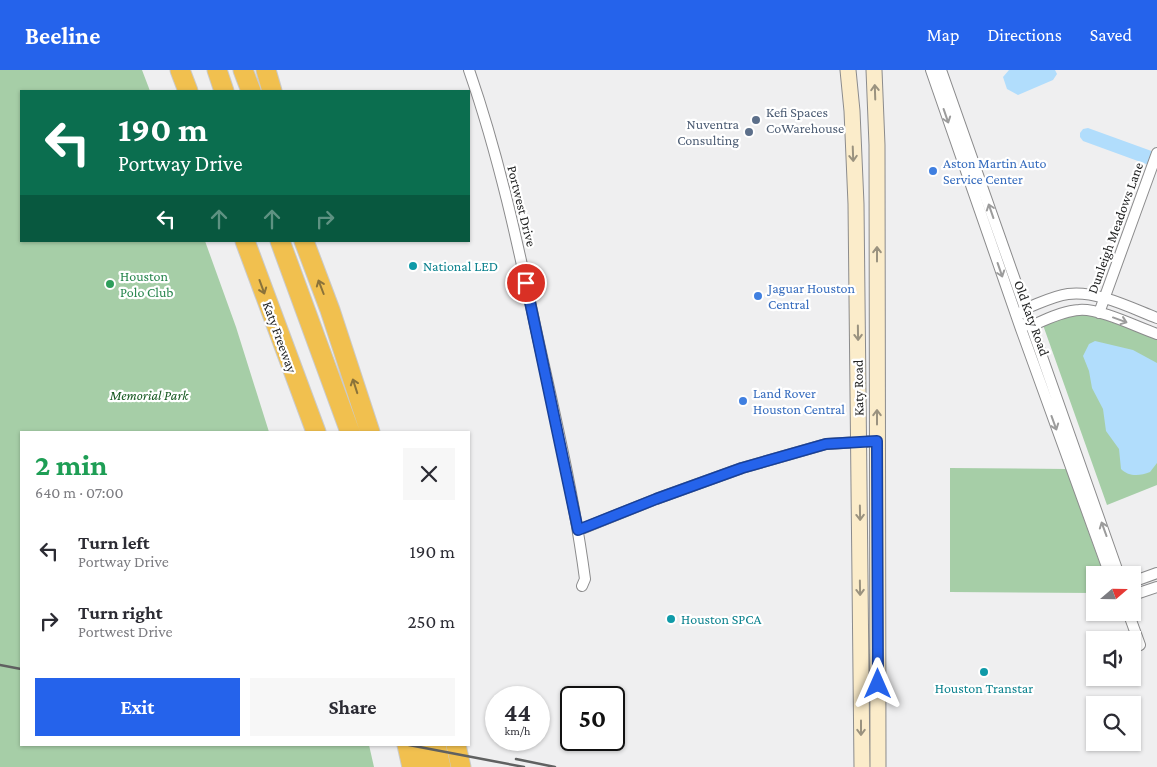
<!DOCTYPE html>
<meta charset="utf-8">
<style>
body{margin:0;font-family:"Crimson Pro",serif;background:#f7f7f7;color:#2b2b33;height:100vh;display:flex;flex-direction:column;font-size:19px;white-space:nowrap}
*{box-sizing:border-box;margin:0}
p{font-size:16px;color:#7c7c81}
.icon{flex:none;width:28px;height:28px;fill:none;stroke:currentColor;stroke-width:2;stroke-linecap:round;stroke-linejoin:round}
.map{position:relative;flex:1;overflow:hidden}
.details{position:absolute;left:20px;top:361px;width:450px;height:315px;display:flex;flex-direction:column;background:#fff;border-radius:0px;box-shadow:0 1px 4px #0004}
.details>*{flex:none}
.hud{position:absolute;left:20px;top:20px;width:450px;height:152px;border-radius:0px;box-shadow:0 1px 4px #0004;background:#0b6e4f;color:#fff;overflow:hidden}
.needle{width:32px;rotate:70deg}
.buttons{position:absolute;left:1086px;top:496px;display:grid;gap:10px}
.buttons a{display:grid;place-items:center;width:55px;height:55px;border-radius:0px;background:#fff;box-shadow:0 1px 4px #0004;font-size:25px}
.speed{position:absolute;left:485px;top:616px;display:flex;gap:10px;font-size:25px;font-weight:700;text-align:center}
.speed>*{display:grid;place-content:center;width:65px;height:65px;border-radius:50%;background:#fff;box-shadow:0 1px 4px #0004;line-height:1}
.speed small{font-size:12px;font-weight:400}
.speed .limit{border:2px solid #111;border-radius:8px;background:#fff;color:#111}
.pin{position:absolute;display:grid;place-items:center;width:42px;height:42px;color:#fff;margin:-21px;border:2px solid #fff;border-radius:50%;box-shadow:0 1px 5px #0007}
.me{position:absolute;width:55px;margin:-28px;rotate:0deg;stroke-linejoin:round;filter:drop-shadow(0 0 4px #0008)}
.turn{display:flex;align-items:center;gap:18px;height:105px;padding:0 15px;font-size:22px}
.turn .icon{width:65px;height:65px;stroke-width:2.5}
.turn b{display:block;font-size:35px;line-height:42px}
.lanes{display:flex;align-items:center;height:48px;padding:0 15px;background:#0003;justify-content:center;gap:25px;direction:ltr}
.lanes .off{opacity:.35}
.round{display:grid;place-items:center;flex:none;width:52px;height:52px;border-radius:0px;background:#f7f7f7}
.summary{display:flex;align-items:center;justify-content:space-between;height:85px;padding:0 15px}
h1{font-size:30px;font-weight:700;line-height:38px;color:#1e9e55}
.button{display:flex;gap:10px;margin-top:auto;padding:10px 15px}
.button a{flex:1;height:58px;border-radius:0px;background:#2563eb;color:#fff;font-size:20px;font-weight:700;line-height:58px;text-align:center}
.button a+a{background:#f7f7f7;color:#2b2b33}
ul{padding:0;list-style:none}
li{display:flex;align-items:center;gap:15px;height:70px;padding:0 15px}
li div{flex:1}
li b{display:block;font-size:19px}
li em{font-style:normal}
header{display:flex;align-items:center;gap:30px;box-sizing:border-box;height:70px;padding:0 25px;background:#2563eb;color:#fff}
header strong{font-size:24px}
nav{display:flex;gap:28px;margin-inline-start:auto;font-size:18px}
.map>svg:first-child{display:block}
.green{fill:#a6cea7}
.water{fill:#b1ddfc}
.lines{fill:none;stroke-linecap:round;stroke-linejoin:round}
.street-casing{stroke:#8b8b8c;stroke-width:12}
.secondary-casing{stroke:#8b8b8c;stroke-width:17}
.highway-casing{stroke:#cacaca;stroke-width:21}
.street{stroke:#fff;stroke-width:10}
.secondary{stroke:#fbecca;stroke-width:15}
.highway{stroke:#f1c04f;stroke-width:19}
.rail{stroke:#606161;stroke-width:2.5}
.oneway{stroke:#9a927f}
.oneway2{stroke:#9c9c9c}
.oneway3{stroke:#8a723a}
.route-casing{stroke:#184099;stroke-width:12}
.route{stroke:#2563eb;stroke-width:9}
.service-dot{fill:#5c6f8a;stroke:#fff;stroke-width:2}
.shop-dot{fill:#3f7fe0;stroke:#fff;stroke-width:2}
.culture-dot{fill:#0f9aa8;stroke:#fff;stroke-width:2}
.leisure-dot{fill:#2e9e5b;stroke:#fff;stroke-width:2}
.labels{text-anchor:middle;stroke-width:4.5;stroke-linejoin:round;paint-order:stroke}
.service-label{font-size:14px;fill:#4e5e75;stroke:#fff;text-anchor:start}
.shop-label{font-size:14px;fill:#366cbe;stroke:#fff;text-anchor:start}
.street-label{font-size:14px;fill:#232424;stroke:#fff}
.culture-label{font-size:14px;fill:#0d838f;stroke:#fff;text-anchor:start}
.leisure-label{font-size:14px;fill:#27864d;stroke:#fff;text-anchor:start}
.park-label{font-size:14px;font-style:italic;fill:#15571f;stroke:#fff}
</style>
<header>
<strong>Beeline</strong>
<nav><a>Map</a><a>Directions</a><a>Saved</a></nav>
</header>
<div class="map">
<svg width="1157" height="697" viewBox="0 0 1157 697">
<rect width="100%" height="100%" fill="#efeff0"/>
<path class="green" d="M 0,0 L 142,0 L 150,21 L 21,21 L 21,171 L 205,171 L 236,257 L 269,362 L 21,362 L 21,675 L 369,675 L 374,697 L 0,697 Z
M 1070,245 L 1091,245 L 1157,268 L 1157,415 L 1107,435 L 1043,255 Z
M 950,398 L 1066,399 L 1104,505 L 1095,505 L 1095,523 L 950,522 Z"/>
<path class="water" d="M 1009,0 L 1055,0 L 1057,4 L 1053,10 L 1018,25 L 1007,19 L 1003,7 Z
M 1088,58 L 1157,83 L 1157,98 L 1083,71 L 1080,67 L 1080,63 L 1083,59 Z
M 1095,271 L 1133,280 L 1157,293 L 1157,393 L 1150,402 C 1140,406 1129,407 1121,399 L 1119,379 L 1106,361 L 1103,339 L 1092,318 L 1089,301 L 1083,286 L 1089,274 Z"/>
<g class="lines">
<defs>
<path id="street" d="M 469,0 C 499,86 518,175 537,264 C 555,345 574,426 585,509 L 582,516
M 931,0 L 1021,259 L 1110,505
M 941,0 L 1119,505
M 1022,243 L 1024,239 C 1038,234 1053,226 1068,224 C 1096,220 1131,238 1157,248
M 1099,243 L 1157,83
M 1025,254 L 1030,256 C 1046,250 1062,241 1079,240 C 1099,238 1137,257 1157,264
M 579,460 L 656,429 L 742,398 L 826,374 L 877,371
M 1132,512 L 1157,503
M 1132,524 L 1136,524 L 1157,517
M 1128,542 L 1140,575"/>
<path id="secondary" d="M 848,0 L 852,41 L 856,134 L 862,697
M 874,0 L 877,75 L 878,697"/>
<path id="highway" d="M 180,0 L 188,21
M 217,0 L 224,21
M 243,0 L 251,21
M 266,0 L 272,21
M 245,171 L 316,362
M 280,171 L 350,362
M 304,171 L 330,240 L 370,362
M 407,675 L 412,697
M 422,675 L 427,697
M 436,675 L 441,697
M 456,675 L 461,697"/>
</defs>
<use href="#street" class="street-casing"/>
<use href="#secondary" class="secondary-casing"/>
<use href="#highway" class="highway-casing"/>
<use href="#street" class="street"/>
<use href="#secondary" class="secondary"/>
<use href="#highway" class="highway"/>
<path class="rail" d="M 0,595 L 21,599
M 409,675 L 524,697
M 516,689 L 555,697"/>
</g>
<defs><path id="oneway-shaft" d="M-6 0H5M1.5-3L5.5 0L1.5 3" fill="none" stroke-width="1.6" stroke-linecap="round" stroke-linejoin="round" transform="scale(1.25)"/></defs>
<g class="oneway">
<use href="#oneway-shaft" transform="translate(875 22) rotate(-92)"/>
<use href="#oneway-shaft" transform="translate(853 84) rotate(88)"/>
<use href="#oneway-shaft" transform="translate(877 184) rotate(-90)"/>
<use href="#oneway-shaft" transform="translate(858 263) rotate(89)"/>
<use href="#oneway-shaft" transform="translate(877 347) rotate(-90)"/>
<use href="#oneway-shaft" transform="translate(860 443) rotate(89)"/>
<use href="#oneway-shaft" transform="translate(860 518) rotate(89)"/>
<use href="#oneway-shaft" transform="translate(861 658) rotate(90)"/>
</g>
<g class="oneway2">
<use href="#oneway-shaft" transform="translate(946 46) rotate(71)"/>
<use href="#oneway-shaft" transform="translate(991 141) rotate(-109)"/>
<use href="#oneway-shaft" transform="translate(1000 200) rotate(71)"/>
<use href="#oneway-shaft" transform="translate(1120 250) rotate(20)"/>
<use href="#oneway-shaft" transform="translate(1054 353) rotate(70)"/>
<use href="#oneway-shaft" transform="translate(1104 459) rotate(-110)"/>
</g>
<g class="oneway3">
<use href="#oneway-shaft" transform="translate(262 217) rotate(70)"/>
<use href="#oneway-shaft" transform="translate(321 217) rotate(-111)"/>
<use href="#oneway-shaft" transform="translate(355 316) rotate(-108)"/>
</g>
<g class="lines">
<defs>
<path id="route" d="M 526,213 L 578,460 L 656,429 L 742,398 L 826,374 L 877,371 L 878,614"/>
</defs>
<use href="#route" class="route-casing"/>
<use href="#route" class="route"/>
</g>
<g class="service-dot">
<circle cx="756" cy="50" r="5"/>
<circle cx="749" cy="62" r="5"/>
</g>
<g class="shop-dot">
<circle cx="933" cy="101" r="5"/>
<circle cx="758" cy="226" r="5"/>
<circle cx="743" cy="331" r="5"/>
</g>
<g class="culture-dot">
<circle cx="413" cy="196" r="5"/>
<circle cx="671" cy="549" r="5"/>
<circle cx="984" cy="602" r="5"/>
</g>
<circle class="leisure-dot" cx="110" cy="214" r="5"/>
<g class="labels">
<g class="service-label">
<text x="766" y="47">Kefi Spaces<tspan x="766" dy="16">CoWarehouse</tspan></text>
<text x="739" y="59" text-anchor="end">Nuventra<tspan x="739" dy="16">Consulting</tspan></text>
</g>
<g class="shop-label">
<text x="943" y="98">Aston Martin Auto<tspan x="943" dy="16">Service Center</tspan></text>
<text x="768" y="223">Jaguar Houston<tspan x="768" dy="16">Central</tspan></text>
<text x="753" y="328">Land Rover<tspan x="753" dy="16">Houston Central</tspan></text>
</g>
<g class="street-label">
<text transform="translate(522 136) rotate(76)" y="5">Portwest Drive</text>
<text transform="translate(1115 158) rotate(-70)" y="5">Dunleigh Meadows Lane</text>
<text transform="translate(1032 248) rotate(70)" y="5">Old Katy Road</text>
<text transform="translate(280 267) rotate(70)" y="5">Katy Freeway</text>
<text transform="translate(858 318) rotate(-91)" y="5">Katy Road</text>
</g>
<g class="culture-label">
<text x="423" y="201">National LED</text>
<text x="681" y="554">Houston SPCA</text>
<text x="984" y="623" text-anchor="middle">Houston Transtar</text>
</g>
<g class="leisure-label">
<text x="120" y="211">Houston<tspan x="120" dy="16">Polo Club</tspan></text>
</g>
<g class="park-label">
<text x="149" y="330">Memorial Park</text>
</g>
</g>
</svg>
<div class="buttons">
<a><svg class="needle" viewBox="-14 -14 28 28"><path d="M0-13l5 13h-10z" fill="#e53935"/><path d="M0 13l5-13h-10z" fill="#7c7c81"/></svg></a>
<a><svg class="icon" aria-label="sound" viewBox="0 0 24 24"><path d="M4 9h4l5-4v14l-5-4H4zM17 9q2 3 0 6"/></svg></a>
<a><svg class="icon" aria-label="search" viewBox="0 0 24 24"><circle cx="10" cy="10" r="6"/><path d="M15 15l6 6"/></svg></a>
</div>
<div class="speed"><div>44<small>km/h</small></div><div class="limit">50</div></div>
<div class="pin" style="left:526px;top:213px;background:#d93025"><svg class="icon" aria-label="arrive" viewBox="0 0 24 24"><path d="M6 21V4h12l-3 4 3 4H6"/></svg></div>
<svg class="me" style="left:878px;top:614px" viewBox="-20 -20 40 40"><path d="M0-17L14 15 0 8-14 15z" fill="#2563eb" stroke="#fff" stroke-width="4"/></svg>
<div class="hud">
<div class="turn"><svg class="icon" aria-label="left" viewBox="0 0 24 24"><path d="M17 20v-9H6M10 6l-5 5 5 5"/></svg><div><b>190 m</b>Portway Drive</div></div>
<div class="lanes"><svg class="icon" aria-label="left" viewBox="0 0 24 24"><path d="M17 20v-9H6M10 6l-5 5 5 5"/></svg><svg class="icon off" aria-label="ahead" viewBox="0 0 24 24"><path d="M12 20V5M6 11l6-6 6 6"/></svg><svg class="icon off" aria-label="ahead" viewBox="0 0 24 24"><path d="M12 20V5M6 11l6-6 6 6"/></svg><svg class="icon off" aria-label="right" viewBox="0 0 24 24"><path d="M7 20v-9h11M14 6l5 5-5 5"/></svg></div>
</div>
<section class="details">
<div class="summary"><div><h1>2 min</h1><p>640 m · 07:00</p></div><a class="round"><svg class="icon" aria-label="close" viewBox="0 0 24 24"><path d="M6 6l12 12M18 6L6 18"/></svg></a></div>
<ul>
<li><svg class="icon" aria-label="left" viewBox="0 0 24 24"><path d="M17 20v-9H6M10 6l-5 5 5 5"/></svg><div><b>Turn left</b><p>Portway Drive</p></div><em>190 m</em></li>
<li><svg class="icon" aria-label="right" viewBox="0 0 24 24"><path d="M7 20v-9h11M14 6l5 5-5 5"/></svg><div><b>Turn right</b><p>Portwest Drive</p></div><em>250 m</em></li>
</ul>
<div class="button"><a>Exit</a><a>Share</a></div>
</section>
</div>
